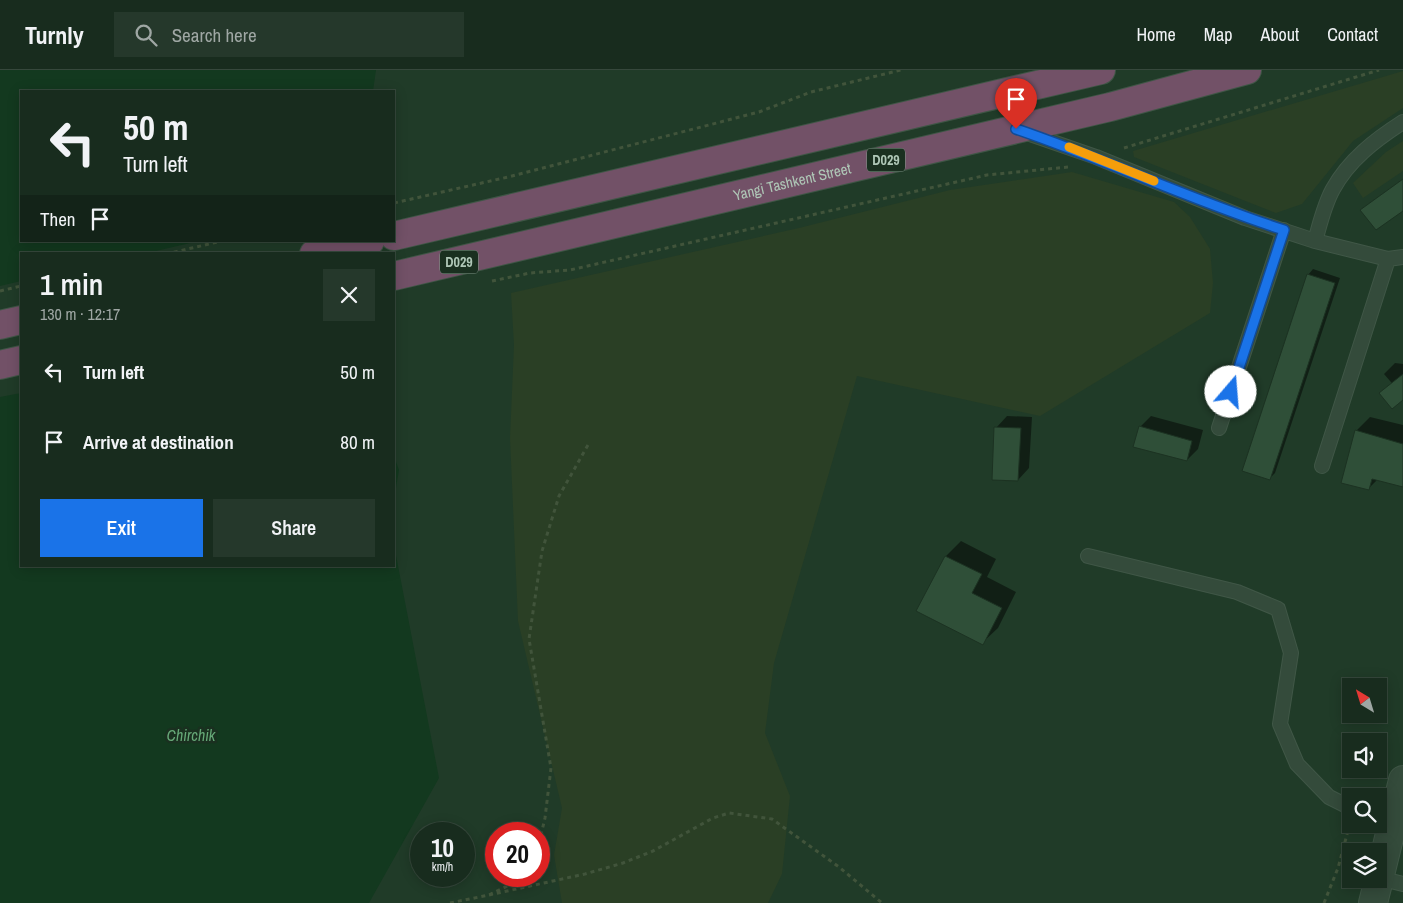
<!DOCTYPE html>
<meta charset="utf-8">
<style>
body{margin:0;font-family:"Archivo Narrow",sans-serif;background:#25382b;color:#f1f3f6;height:100vh;display:flex;flex-direction:column;font-size:19px;white-space:nowrap}
*{box-sizing:border-box;margin:0}
p{font-size:16px;color:#9fa7a4}
.icon{flex:none;width:28px;height:28px;fill:none;stroke:currentColor;stroke-width:2;stroke-linecap:round;stroke-linejoin:round}
.map{position:relative;flex:1;overflow:hidden}
.side{position:absolute;left:20px;top:182px;width:375px;height:315px;display:flex;flex-direction:column;background:#182c1e;border-radius:0px;box-shadow:0 2px 12px #0003,0 0 0 1px #36483c}
.side>*{flex:none}
.guide{position:absolute;left:20px;top:20px;width:375px;height:152px;border-radius:0px;box-shadow:0 2px 12px #0003,0 0 0 1px #36483c;background:#182c1e;color:#f1f3f6;overflow:hidden}
.needle{width:32px;rotate:322deg}
.fabs{position:absolute;left:1342px;top:608px;display:grid;gap:10px}
.fabs a{display:grid;place-items:center;width:45px;height:45px;border-radius:0px;background:#182c1e;box-shadow:0 2px 12px #0003,0 0 0 1px #36483c;font-size:25px}
.speed{position:absolute;left:410px;top:752px;display:flex;gap:10px;font-size:25px;font-weight:700;text-align:center}
.speed>*{display:grid;place-content:center;width:65px;height:65px;border-radius:50%;background:#182c1e;box-shadow:0 2px 12px #0003,0 0 0 1px #36483c;line-height:1}
.speed small{font-size:12px;font-weight:400}
.speed .limit{border:8px solid #d22;background:#fff;color:#111}
.pin{position:absolute;display:grid;place-items:center;width:42px;height:42px;color:#fff;margin:-51px -21px;border-radius:50% 50% 50% 0;rotate:-45deg;box-shadow:0 0 5px #0007}
.pin .icon{rotate:45deg}
.me{position:absolute;width:55px;margin:-28px;rotate:18deg;stroke-linejoin:round;filter:drop-shadow(0 0 4px #0008)}
.turn{display:flex;align-items:center;gap:18px;height:105px;padding:0 20px;font-size:22px}
.turn .icon{width:65px;height:65px;stroke-width:2.5}
.turn b{display:block;font-size:35px;line-height:42px}
.then{display:flex;align-items:center;height:48px;padding:0 20px;background:#0003;gap:10px;font-size:19px}
.round{display:grid;place-items:center;flex:none;width:52px;height:52px;border-radius:0px;background:#25382b}
.head{display:flex;align-items:center;justify-content:space-between;height:85px;padding:0 20px}
h1{font-size:30px;font-weight:600;line-height:38px}
.button{display:flex;gap:10px;margin-top:auto;padding:10px 20px}
.button a{flex:1;height:58px;border-radius:0px;background:#1a73e8;color:#fff;font-size:20px;font-weight:600;line-height:58px;text-align:center}
.button a+a{background:#25382b;color:#f1f3f6}
ul{padding:0;list-style:none}
li{display:flex;align-items:center;gap:15px;height:70px;padding:0 20px}
li div{flex:1}
li b{display:block;font-size:19px}
li em{font-style:normal}
header{display:flex;align-items:center;gap:30px;box-sizing:border-box;height:70px;padding:0 25px;background:#182c1e;border-bottom:1px solid #36483c}
header strong{font-size:24px}
nav{display:flex;gap:28px;margin-inline-start:auto;font-size:18px}
.search{width:350px;height:45px;background:#25382b;display:flex;align-items:center;gap:12px;box-sizing:border-box;padding:0 18px;border-radius:0px;color:#9fa7a4;font-size:19px}
.map>svg:first-child{display:block}
.green{fill:#2a3f25}
.water{fill:#13391f}
.pier{fill:#203b28}
.shadow{fill:#0007}
.building{fill:#2f4f38;stroke:#1c3222}
.lines{fill:none;stroke-linecap:round;stroke-linejoin:round}
.lane-casing{stroke:#405747;stroke-width:16}
.street-casing{stroke:#405747;stroke-width:30}
.highway-casing{stroke:#3f5646;stroke-width:30}
.path{stroke:#41543b;stroke-width:3;stroke-dasharray:4 4;stroke-linecap:butt}
.lane{stroke:#344b3b;stroke-width:14}
.street{stroke:#344b3b;stroke-width:28}
.highway{stroke:#725167;stroke-width:28}
.route-casing{stroke:#114b97;stroke-width:12}
.route{stroke:#1a73e8;stroke-width:9}
.slow{stroke:#f59e0b;stroke-width:9}
.labels{text-anchor:middle;stroke-width:5;stroke-linejoin:round;paint-order:stroke}
.shield{fill:#1a3020;stroke:#829a8a;stroke-width:1}
.shield-label{font-size:14px;font-weight:bold;fill:#afc7b7}
.street-label{font-size:15px;fill:#afc7b7;stroke:#1a3020}
.water-label{font-size:16px;font-style:italic;fill:#66a978;stroke:#1a3020}
</style>
<header>
<strong>Turnly</strong>
<div class="search"><svg class="icon" aria-label="search" viewBox="0 0 24 24"><circle cx="10" cy="10" r="6"/><path d="M15 15l6 6"/></svg>Search here</div>
<nav><a>Home</a><a>Map</a><a>About</a><a>Contact</a></nav>
</header>
<div class="map">
<svg width="1403" height="833" viewBox="0 0 1403 833">
<rect width="100%" height="100%" fill="#203b28"/>
<path class="green" d="M 1403,1 L 1403,38 L 1353,71 L 1302,134 L 1276,143 L 1134,87 L 1133,81 Z
M 1403,71 L 1403,101 L 1363,128 L 1353,113 L 1386,82 Z
M 1072,102 L 1174,132 L 1190,147 L 1210,179 L 1213,213 L 1210,243 L 1040,346 L 857,306 L 774,593 L 765,663 L 790,726 L 782,804 L 768,833 L 562,833 L 554,785 L 562,738 L 518,551 L 510,368 L 514,275 L 511,223 L 799,158 L 950,120 Z"/>
<path class="water" d="M 0,0 L 376,0 L 373,21 L 21,21 L 21,171 L 364,171 L 365,184 L 21,184 L 21,496 L 394,496 L 394,475 L 439,708 L 369,833 L 0,833 Z
M 394,386 L 399,400 L 394,429 Z"/>
<path class="pier" d="M 199,171 L 367,171 L 368,184 L 143,184 Z
M 21,211 L 21,323 L 0,327 L 0,216 Z"/>
<path class="shadow" d="M 1313,199 L 1340,208 L 1275,403 L 1269,409 L 1308,205 Z
M 1395,293 L 1403,294 L 1403,326 L 1384,304 Z
M 1007,346 L 1032,347 L 1029,398 L 1018,410 L 996,358 Z
M 1151,346 L 1203,360 L 1198,379 L 1187,390 L 1140,357 Z
M 1370,347 L 1403,355 L 1403,416 L 1378,409 L 1369,418 L 1355,362 Z
M 961,471 L 996,489 L 987,507 L 1016,522 L 998,558 L 982,573 L 946,486 Z"/>
<path class="building" d="M 1403,109 L 1403,141 L 1376,160 L 1360,140 Z
M 1307,204 L 1335,213 L 1270,410 L 1242,401 Z
M 1403,304 L 1403,330 L 1392,339 L 1379,323 Z
M 1139,356 L 1192,371 L 1187,391 L 1133,377 Z
M 994,357 L 1021,358 L 1018,411 L 992,410 Z
M 1355,360 L 1403,374 L 1403,417 L 1372,409 L 1369,420 L 1341,413 Z
M 945,486 L 982,504 L 972,523 L 1002,538 L 983,575 L 916,541 Z"/>
<g class="lines">
<defs>
<path id="lane" d="M 1024,62 L 1096,87 L 1245,148 L 1315,171 C 1320,154 1324,135 1333,119 C 1349,90 1375,70 1403,52
M 1315,171 L 1388,189 L 1322,396
M 1388,189 L 1403,187
M 1219,358 L 1284,160
M 1088,486 L 1237,522 L 1278,539 L 1291,583 L 1280,654 L 1297,694 L 1329,727 L 1351,738
M 1379,808 L 1403,814"/>
<path id="street" d="M 1379,809 L 1403,710
M 1373,833 L 1379,809"/>
<g id="highway">
<path d="M 394,166 L 1101,0"/>
<path d="M 314,184 L 370,171"/>
<path id="s1" d="M 394,206 L 1110,37 L 1247,0"/>
<path d="M 0,255 L 21,250"/>
<path d="M 0,295 L 21,290"/>
</g>
</defs>
<use href="#lane" class="lane-casing"/>
<use href="#street" class="street-casing"/>
<use href="#highway" class="highway-casing"/>
<path class="path" d="M 1124,78 L 1379,0
M 394,133 L 508,107 L 759,42 L 811,22 L 901,0
M 166,184 L 222,171
M 492,211 L 530,203 L 570,200 L 987,105 L 1068,97
M 0,221 L 21,216
M 539,773 L 545,748 L 551,698 L 529,569 L 542,481 L 559,426 L 588,375
M 489,825 L 585,804 L 623,793 L 653,781 L 713,748 L 729,743 L 772,749 L 839,797 L 882,833
M 450,833 L 489,825 L 520,810 L 523,806
M 1324,833 L 1338,798 L 1349,757"/>
<use href="#lane" class="lane"/>
<use href="#street" class="street"/>
<use href="#highway" class="highway"/>
</g>
<g class="lines">
<defs>
<path id="route" d="M 1016,59 C 1107,90 1193,131 1284,160 L 1231,322"/>
</defs>
<use href="#route" class="route-casing"/>
<use href="#route" class="route"/>
<path class="slow" d="M 1069,77 L 1154,111"/>
</g>
<g class="labels">
<g class="shield">
<rect x="867" y="78.5" width="38" height="23" rx="4"/>
<rect x="440" y="180.5" width="38" height="23" rx="4"/>
</g>
<g class="shield-label">
<text x="886" y="95">D029</text>
<text x="459" y="197">D029</text>
</g>
<g class="street-label">
<text dy="5" stroke="none"><textPath href="#s1" startOffset="409">Yangi Tashkent Street</textPath></text>
</g>
<g class="water-label">
<text x="191" y="671">Chirchik</text>
</g>
</g>
</svg>
<div class="fabs">
<a><svg class="needle" viewBox="-14 -14 28 28"><path d="M0-13l5 13h-10z" fill="#e53935"/><path d="M0 13l5-13h-10z" fill="#9fa7a4"/></svg></a>
<a><svg class="icon" aria-label="sound" viewBox="0 0 24 24"><path d="M4 9h4l5-4v14l-5-4H4zM17 9q2 3 0 6"/></svg></a>
<a><svg class="icon" aria-label="search" viewBox="0 0 24 24"><circle cx="10" cy="10" r="6"/><path d="M15 15l6 6"/></svg></a>
<a><svg class="icon" aria-label="layers" viewBox="0 0 24 24"><path d="M12 4l9 5-9 5-9-5zM3 14l9 5 9-5"/></svg></a>
</div>
<div class="speed"><div>10<small>km/h</small></div><div class="limit">20</div></div>
<div class="pin" style="left:1016px;top:59px;background:#d93025"><svg class="icon" aria-label="arrive" viewBox="0 0 24 24"><path d="M6 21V4h12l-3 4 3 4H6"/></svg></div>
<svg class="me" style="left:1231px;top:322px" viewBox="-20 -20 40 40"><circle r="19" fill="#fff"/><path d="M0-13L10 11 0 6-10 11z" fill="#1a73e8"/></svg>
<div class="guide">
<div class="turn"><svg class="icon" aria-label="left" viewBox="0 0 24 24"><path d="M17 20v-9H6M10 6l-5 5 5 5"/></svg><div><b>50 m</b>Turn left</div></div>
<div class="then">Then<svg class="icon" aria-label="arrive" viewBox="0 0 24 24"><path d="M6 21V4h12l-3 4 3 4H6"/></svg></div>
</div>
<section class="side">
<div class="head"><div><h1>1 min</h1><p>130 m · 12:17</p></div><a class="round"><svg class="icon" aria-label="close" viewBox="0 0 24 24"><path d="M6 6l12 12M18 6L6 18"/></svg></a></div>
<ul>
<li><svg class="icon" aria-label="left" viewBox="0 0 24 24"><path d="M17 20v-9H6M10 6l-5 5 5 5"/></svg><div><b>Turn left</b></div><em>50 m</em></li>
<li><svg class="icon" aria-label="arrive" viewBox="0 0 24 24"><path d="M6 21V4h12l-3 4 3 4H6"/></svg><div><b>Arrive at destination</b></div><em>80 m</em></li>
</ul>
<div class="button"><a>Exit</a><a>Share</a></div>
</section>
</div>
